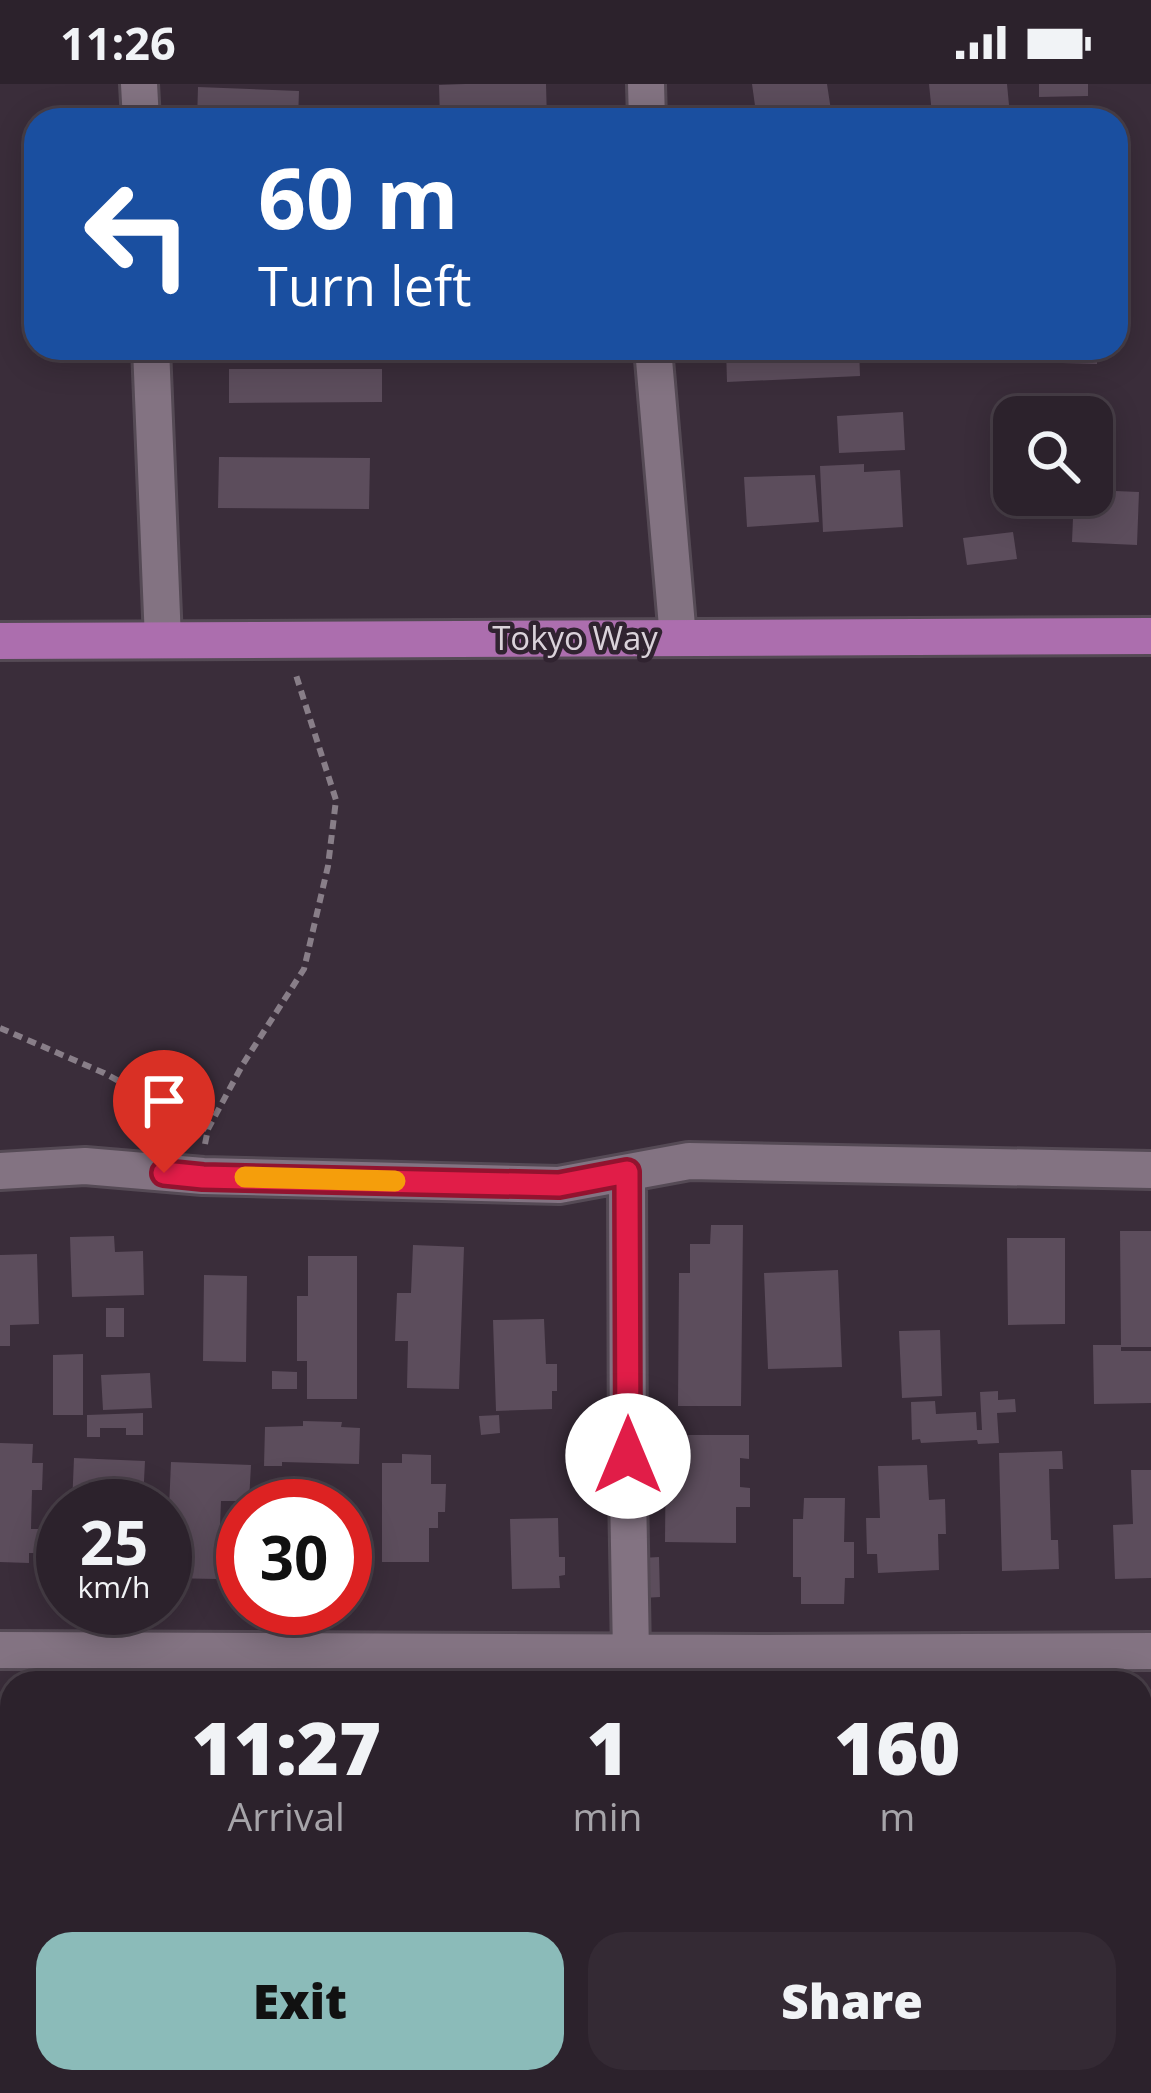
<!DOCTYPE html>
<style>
body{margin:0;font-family:"Open Sans",sans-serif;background:#342a34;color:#f1f3f6;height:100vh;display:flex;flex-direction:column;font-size:45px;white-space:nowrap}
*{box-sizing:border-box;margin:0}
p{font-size:39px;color:#a6a4a9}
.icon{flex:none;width:66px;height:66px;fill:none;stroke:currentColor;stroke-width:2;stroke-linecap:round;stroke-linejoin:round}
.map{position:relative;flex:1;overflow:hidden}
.details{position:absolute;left:0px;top:1587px;width:1152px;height:423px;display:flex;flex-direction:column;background:#2c222c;border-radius:36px 36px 0 0;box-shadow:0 6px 30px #0003,0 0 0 3px #483f48}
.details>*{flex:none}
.guide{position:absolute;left:24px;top:24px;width:1104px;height:252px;border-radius:36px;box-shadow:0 6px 30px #0003,0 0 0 3px #483f48;background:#1a4fa0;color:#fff;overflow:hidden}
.controls{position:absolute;left:993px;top:312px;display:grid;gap:24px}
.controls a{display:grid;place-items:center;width:120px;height:120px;border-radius:24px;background:#2c222c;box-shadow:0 6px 30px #0003,0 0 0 3px #483f48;font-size:60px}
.speed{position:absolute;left:36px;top:1395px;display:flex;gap:24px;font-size:60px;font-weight:700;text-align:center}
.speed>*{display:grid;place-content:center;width:156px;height:156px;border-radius:50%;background:#2c222c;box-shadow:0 6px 30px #0003,0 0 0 3px #483f48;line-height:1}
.speed small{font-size:30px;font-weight:400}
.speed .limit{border:18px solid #d22;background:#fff;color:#111}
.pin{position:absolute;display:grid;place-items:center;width:102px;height:102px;color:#fff;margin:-123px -51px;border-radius:50% 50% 50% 0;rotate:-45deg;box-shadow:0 0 12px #0007}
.pin .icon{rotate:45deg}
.me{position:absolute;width:132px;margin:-66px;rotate:0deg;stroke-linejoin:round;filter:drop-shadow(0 0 9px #0008)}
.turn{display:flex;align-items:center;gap:42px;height:252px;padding:0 36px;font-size:54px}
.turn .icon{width:156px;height:156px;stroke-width:2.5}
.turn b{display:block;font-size:84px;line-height:102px}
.eta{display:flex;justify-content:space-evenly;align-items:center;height:204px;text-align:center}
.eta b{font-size:72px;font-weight:800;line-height:84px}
.button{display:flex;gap:24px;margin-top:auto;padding:24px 36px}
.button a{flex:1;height:138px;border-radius:36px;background:#8bbbb9;color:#111;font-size:48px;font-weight:800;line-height:138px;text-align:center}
.button a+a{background:#342a34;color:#f1f3f6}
.status{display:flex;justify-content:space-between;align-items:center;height:84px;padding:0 60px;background:#2c222c;direction:ltr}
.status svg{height:33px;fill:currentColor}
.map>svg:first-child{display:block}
.building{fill:#5c4d5c}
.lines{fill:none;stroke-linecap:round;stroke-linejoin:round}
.minor-casing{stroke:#554a55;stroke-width:42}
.major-casing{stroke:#554a55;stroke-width:42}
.path{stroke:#887e88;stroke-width:6;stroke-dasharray:9 6;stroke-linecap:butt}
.minor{stroke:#837382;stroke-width:36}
.major{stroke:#ac6eae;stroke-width:36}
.route-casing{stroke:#92132f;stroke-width:30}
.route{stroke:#e11d48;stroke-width:21}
.slow{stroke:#f59e0b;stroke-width:21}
.labels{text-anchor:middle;stroke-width:9;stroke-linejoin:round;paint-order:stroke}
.street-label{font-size:33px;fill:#dad2da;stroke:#302330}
</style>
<div class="status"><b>11:26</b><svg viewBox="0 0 49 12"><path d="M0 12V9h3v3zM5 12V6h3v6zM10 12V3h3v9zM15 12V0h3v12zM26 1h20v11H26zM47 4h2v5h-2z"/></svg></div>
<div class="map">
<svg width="1151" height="2009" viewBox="0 0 1151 2009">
<rect width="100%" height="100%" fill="#3a2d3a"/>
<path class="building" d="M 465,0 L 546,0 L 547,36 L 440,36 L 439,1 Z
M 752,0 L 827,0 L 832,33 L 757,36 Z
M 929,0 L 1007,0 L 1009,21 L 932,30 Z
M 1039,0 L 1088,0 L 1088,12 L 1039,13 Z
M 198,3 L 299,7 L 298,36 L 197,36 Z
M 726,264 L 859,264 L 860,292 L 727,298 Z
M 1027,264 L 1097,264 L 1097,280 L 1026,278 Z
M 229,285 L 382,285 L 382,318 L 229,319 Z
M 903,328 L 905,366 L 839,369 L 837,332 Z
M 1009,355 L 1014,355 L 1014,399 L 1007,399 Z
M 219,373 L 370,374 L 369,425 L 218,424 Z
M 864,380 L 864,388 L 900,386 L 903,443 L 823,448 L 820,382 Z
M 815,391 L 819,438 L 747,443 L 744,393 Z
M 1092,406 L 1139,408 L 1137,461 L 1072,458 L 1074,411 L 1092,411 Z
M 1013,448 L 1017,475 L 967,481 L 963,454 Z
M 711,1141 L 743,1141 L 741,1322 L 678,1322 L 679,1189 L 690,1189 L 690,1160 L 710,1160 Z
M 1120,1147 L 1151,1147 L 1151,1263 L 1121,1263 Z
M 114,1152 L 115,1168 L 143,1167 L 144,1211 L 72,1213 L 70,1153 Z
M 1007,1154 L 1065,1154 L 1065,1240 L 1008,1241 Z
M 413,1161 L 464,1163 L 459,1305 L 407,1304 L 408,1257 L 395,1257 L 397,1209 L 411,1209 Z
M 37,1170 L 39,1240 L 10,1241 L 10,1262 L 0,1262 L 0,1171 Z
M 308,1172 L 357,1172 L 357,1315 L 307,1315 L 307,1277 L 297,1277 L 297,1212 L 308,1212 Z
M 838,1186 L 842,1283 L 768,1285 L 764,1189 Z
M 204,1191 L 247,1192 L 246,1278 L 203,1277 Z
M 106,1224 L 124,1224 L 124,1253 L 106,1253 Z
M 544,1235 L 546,1280 L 557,1280 L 557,1307 L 552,1307 L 552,1325 L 496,1327 L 493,1236 Z
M 940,1246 L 942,1312 L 902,1314 L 899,1247 Z
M 1093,1261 L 1121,1261 L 1121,1267 L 1151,1267 L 1151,1319 L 1094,1320 Z
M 83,1270 L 83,1331 L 53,1331 L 53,1271 Z
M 272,1287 L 297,1288 L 297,1305 L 272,1305 Z
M 150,1289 L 152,1324 L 103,1326 L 101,1291 Z
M 998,1307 L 998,1316 L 1015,1315 L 1016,1328 L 997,1329 L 999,1359 L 978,1360 L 977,1356 L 921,1359 L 920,1355 L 912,1356 L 911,1318 L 935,1317 L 936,1330 L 976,1328 L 977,1346 L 982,1346 L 980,1308 Z
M 143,1329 L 143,1351 L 126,1351 L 126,1344 L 100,1344 L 100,1353 L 87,1353 L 87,1331 Z
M 499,1331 L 500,1349 L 481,1351 L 479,1332 Z
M 303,1337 L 342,1338 L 341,1343 L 360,1344 L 359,1380 L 282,1378 L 282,1382 L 264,1382 L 265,1343 L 303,1342 Z
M 666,1351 L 749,1351 L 749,1375 L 740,1374 L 740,1403 L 750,1404 L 750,1423 L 736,1423 L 736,1459 L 665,1458 Z
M 0,1359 L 33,1360 L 32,1379 L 43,1379 L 42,1406 L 32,1406 L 31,1445 L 39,1445 L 39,1469 L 29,1469 L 29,1479 L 0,1478 Z
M 1062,1367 L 1063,1385 L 1049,1385 L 1051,1456 L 1058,1456 L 1059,1485 L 1002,1487 L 999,1369 Z
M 402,1370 L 431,1371 L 431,1400 L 446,1400 L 445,1428 L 438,1428 L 438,1444 L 429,1444 L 429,1478 L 382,1478 L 382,1379 L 402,1379 Z
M 74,1374 L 145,1377 L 143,1416 L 134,1416 L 133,1422 L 72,1422 Z
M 171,1378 L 251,1381 L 249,1417 L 221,1417 L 218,1495 L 166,1494 Z
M 927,1381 L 929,1416 L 945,1415 L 946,1450 L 938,1450 L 939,1486 L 878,1489 L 877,1470 L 867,1470 L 866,1434 L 880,1434 L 878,1382 Z
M 1131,1386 L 1151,1386 L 1151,1494 L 1115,1495 L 1113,1441 L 1133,1440 Z
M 804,1414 L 845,1414 L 844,1458 L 854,1458 L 854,1494 L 845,1494 L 844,1520 L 801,1520 L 801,1493 L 793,1493 L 793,1435 L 803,1435 Z
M 558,1434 L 559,1473 L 565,1473 L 565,1491 L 559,1492 L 560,1504 L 512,1505 L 510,1435 Z
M 659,1473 L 660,1513 L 643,1514 L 642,1474 Z
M 0,1626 L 12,1626 L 12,1676 L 0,1677 Z
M 1140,1706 L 1147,1706 L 1151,1750 L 1140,1751 Z
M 0,1713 L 12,1713 L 12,1761 L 0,1762 Z
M 1151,1760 L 1151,1783 L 1140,1783 L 1140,1761 Z
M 1151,1820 L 1151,1872 L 1140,1873 L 1140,1821 Z
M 12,1843 L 12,1890 L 0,1891 L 0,1844 Z
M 1151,1877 L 1151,1918 L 1147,1918 L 1147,1903 L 1140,1904 L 1140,1880 Z
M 1151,1922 L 1151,1972 L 1140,1973 L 1140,1923 Z
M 0,1931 L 6,1931 L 11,1992 L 0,1993 Z
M 1140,1980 L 1151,1980 L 1151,2009 L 1066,2009 L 1065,1998 L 1140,1998 Z
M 408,1998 L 482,1998 L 483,2009 L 408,2009 Z
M 495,1998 L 531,1998 L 531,2009 L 495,2009 Z
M 612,1998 L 692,1998 L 692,2009 L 603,2009 L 602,1999 Z
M 815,1998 L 834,1998 L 834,2001 L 922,1998 L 923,2009 L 801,2009 L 800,2003 L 815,2002 Z
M 967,1998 L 991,1998 L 991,2009 L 967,2009 Z"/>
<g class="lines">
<defs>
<path id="minor" d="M 139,0 L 141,36
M 646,0 L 647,36
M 151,264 L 163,556
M 653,264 L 678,554
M 0,1087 L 85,1082 L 203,1092 L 559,1101 L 689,1077 L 1151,1086
M 627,1089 L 628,1407 L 631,1569
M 0,1566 L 765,1569 L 1151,1567
M 1020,1998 L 1020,2009
M 316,2009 L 317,1998
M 750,2009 L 751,1998"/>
<path id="major" d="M 0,557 L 1151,552"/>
</defs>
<use href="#minor" class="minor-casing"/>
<use href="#major" class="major-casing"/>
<path class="path" d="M 0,944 L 104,989 L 207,1045
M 205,1060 L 208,1045 L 243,980 L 304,885 L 328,782 L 336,716 L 295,588"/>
<use href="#minor" class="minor"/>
<use href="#major" class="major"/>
</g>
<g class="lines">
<defs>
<path id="route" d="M 164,1089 L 203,1093 L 559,1101 L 627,1088 L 628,1372"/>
</defs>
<use href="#route" class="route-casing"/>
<use href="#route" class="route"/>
<path class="slow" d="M 245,1093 L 395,1097"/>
</g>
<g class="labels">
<g class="street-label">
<text x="575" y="566">Tokyo Way</text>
</g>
</g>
</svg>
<div class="controls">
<a><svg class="icon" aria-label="search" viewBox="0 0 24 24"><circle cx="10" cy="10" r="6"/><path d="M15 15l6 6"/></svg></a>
</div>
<div class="speed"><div>25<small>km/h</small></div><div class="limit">30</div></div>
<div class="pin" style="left:164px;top:1089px;background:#d93025"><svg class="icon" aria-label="arrive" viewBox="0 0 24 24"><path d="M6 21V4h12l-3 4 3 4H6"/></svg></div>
<svg class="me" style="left:628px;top:1372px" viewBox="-20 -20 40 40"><circle r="19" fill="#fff"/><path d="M0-13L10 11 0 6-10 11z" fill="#e11d48"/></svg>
<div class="guide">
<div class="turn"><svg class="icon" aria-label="left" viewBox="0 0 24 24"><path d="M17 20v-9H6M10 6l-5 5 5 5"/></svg><div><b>60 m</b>Turn left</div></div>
</div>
<section class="details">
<div class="eta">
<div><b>11:27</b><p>Arrival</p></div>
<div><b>1</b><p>min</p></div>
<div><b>160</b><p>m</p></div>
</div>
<div class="button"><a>Exit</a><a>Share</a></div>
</section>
</div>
